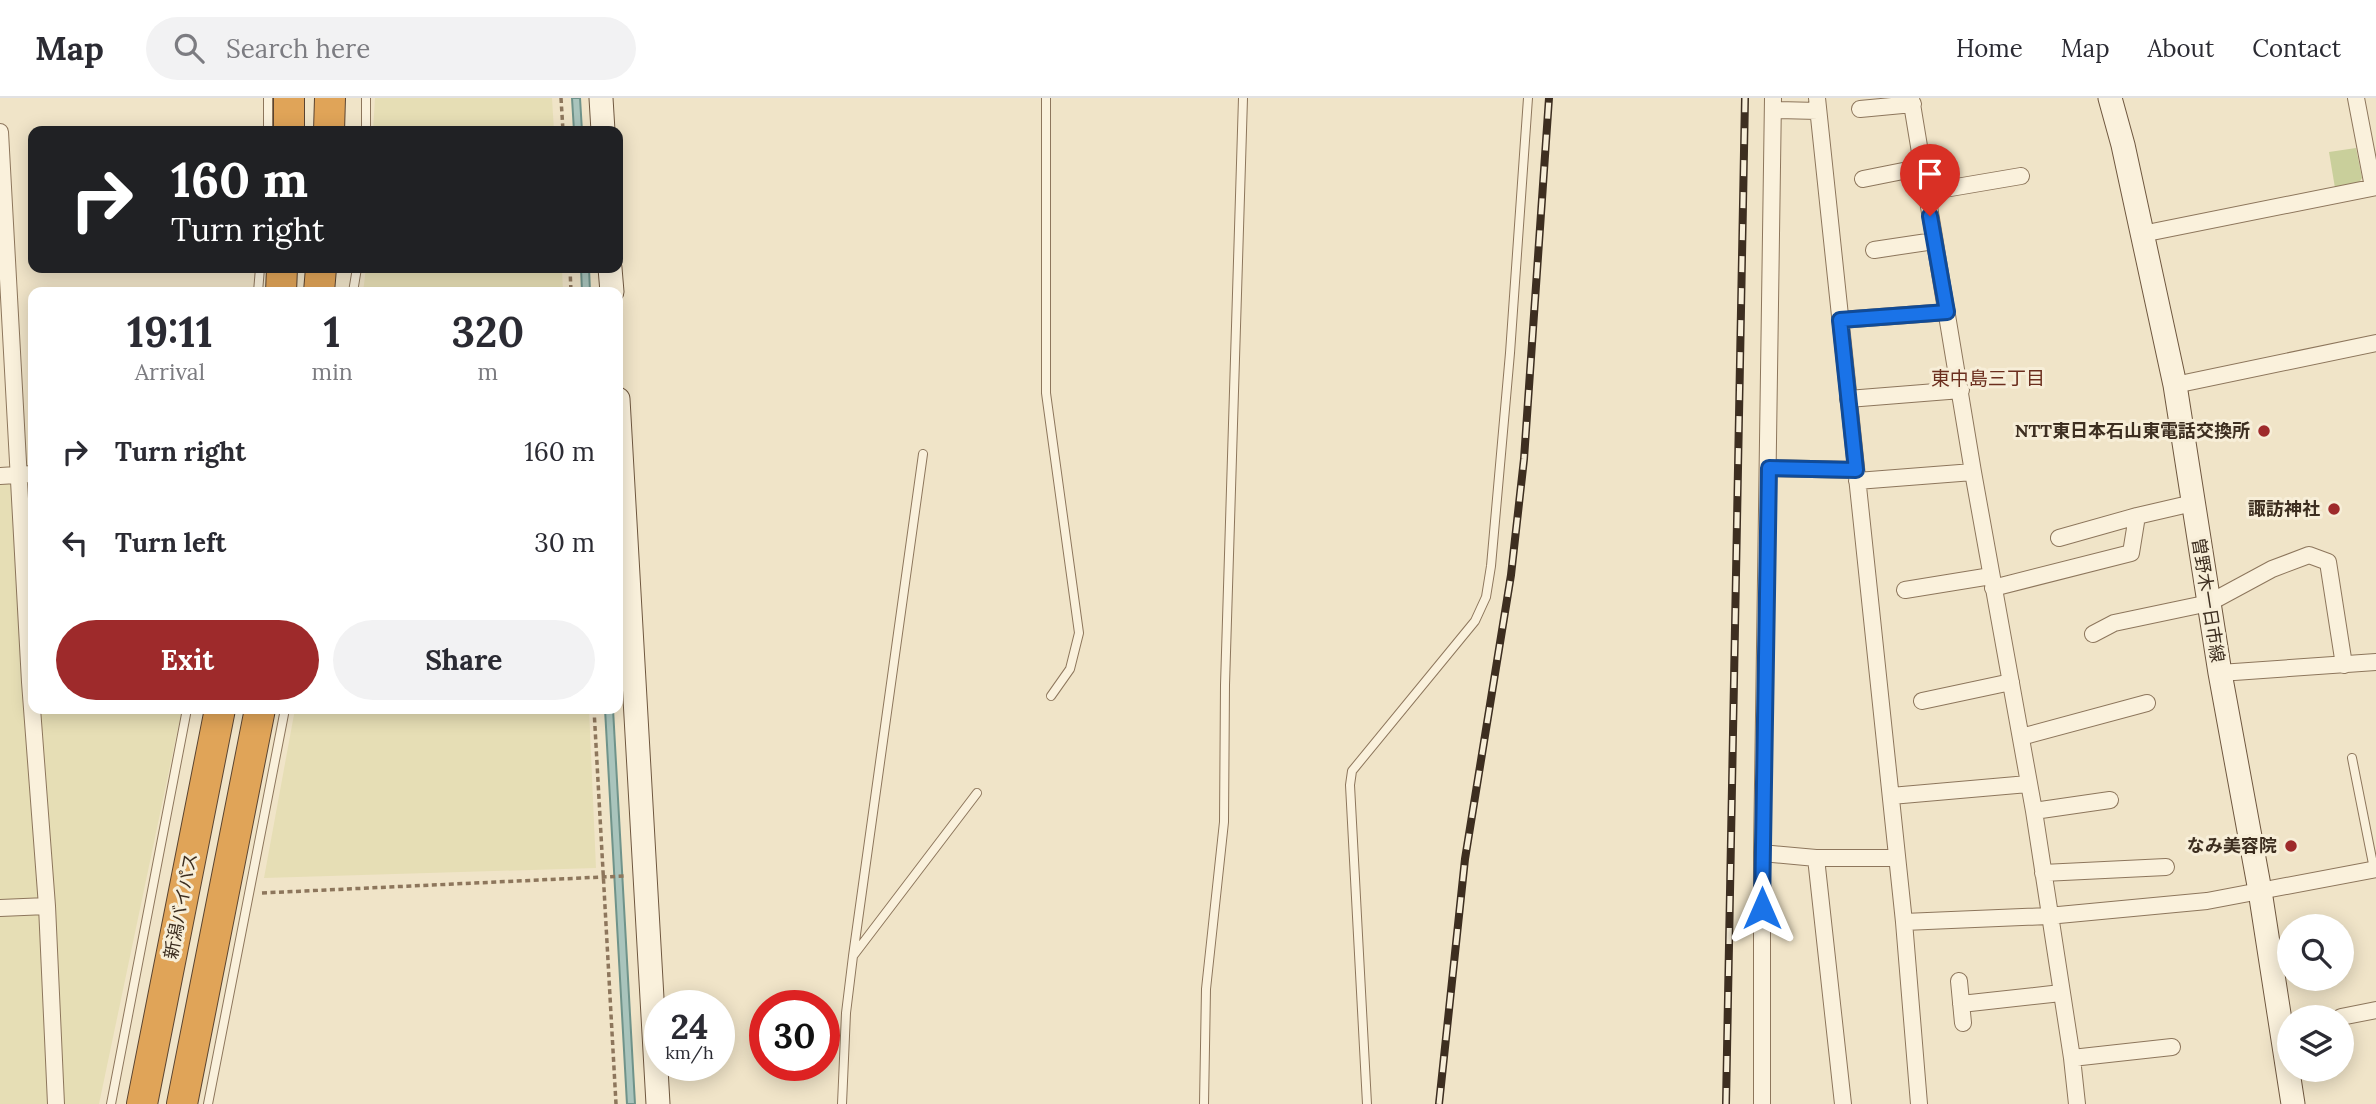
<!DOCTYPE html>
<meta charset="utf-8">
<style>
body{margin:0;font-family:Lora,"Noto Sans JP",serif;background:#f2f2f3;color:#2b2b33;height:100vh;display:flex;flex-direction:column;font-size:26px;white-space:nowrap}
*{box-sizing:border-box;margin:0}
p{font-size:23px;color:#7c7c81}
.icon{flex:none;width:38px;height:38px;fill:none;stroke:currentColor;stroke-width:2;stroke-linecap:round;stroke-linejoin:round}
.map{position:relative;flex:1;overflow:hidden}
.drawer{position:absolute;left:28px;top:189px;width:595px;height:427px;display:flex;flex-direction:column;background:#fff;border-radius:14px;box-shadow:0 4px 18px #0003}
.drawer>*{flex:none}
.top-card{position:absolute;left:28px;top:28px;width:595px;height:147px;border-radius:14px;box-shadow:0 4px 18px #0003;background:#202124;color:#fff;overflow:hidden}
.tools{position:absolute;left:2277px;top:816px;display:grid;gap:14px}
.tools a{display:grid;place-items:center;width:77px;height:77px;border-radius:50%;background:#fff;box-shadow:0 4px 18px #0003;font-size:35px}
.speed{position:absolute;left:644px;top:892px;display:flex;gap:14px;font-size:35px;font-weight:700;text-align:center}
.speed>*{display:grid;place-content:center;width:91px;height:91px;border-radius:50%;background:#fff;box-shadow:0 4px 18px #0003;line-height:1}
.speed small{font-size:18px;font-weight:400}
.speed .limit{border:10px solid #d22;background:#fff;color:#111}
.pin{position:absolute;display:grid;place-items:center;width:60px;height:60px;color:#fff;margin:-72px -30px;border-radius:50% 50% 50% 0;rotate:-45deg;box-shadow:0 0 7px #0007}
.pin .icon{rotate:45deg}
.me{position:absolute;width:77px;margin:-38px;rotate:0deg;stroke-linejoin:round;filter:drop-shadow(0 0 5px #0008)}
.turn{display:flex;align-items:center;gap:24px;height:147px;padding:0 28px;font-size:32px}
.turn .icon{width:91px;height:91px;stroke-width:2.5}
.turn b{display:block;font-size:49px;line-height:60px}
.eta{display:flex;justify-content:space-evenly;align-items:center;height:119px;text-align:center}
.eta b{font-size:42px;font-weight:700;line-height:49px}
.cta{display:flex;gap:14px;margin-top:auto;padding:14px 28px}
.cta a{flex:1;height:80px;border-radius:42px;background:#9e2a2b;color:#fff;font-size:28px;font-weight:700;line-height:80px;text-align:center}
.cta a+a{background:#f2f2f3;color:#2b2b33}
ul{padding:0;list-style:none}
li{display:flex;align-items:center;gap:21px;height:91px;padding:0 28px}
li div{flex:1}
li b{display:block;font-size:26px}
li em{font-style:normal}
header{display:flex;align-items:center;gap:42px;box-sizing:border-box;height:98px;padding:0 35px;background:#fff;border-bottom:2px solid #e1e1e2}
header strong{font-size:33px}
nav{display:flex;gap:38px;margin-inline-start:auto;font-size:24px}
.search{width:490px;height:63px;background:#f2f2f3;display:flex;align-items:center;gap:18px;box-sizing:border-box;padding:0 24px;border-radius:38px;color:#7c7c81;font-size:26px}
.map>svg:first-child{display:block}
.farmland{fill:#e6deb5}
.green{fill:#c9cf9b}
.water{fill:#a9c4bc;stroke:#6f938a;stroke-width:2}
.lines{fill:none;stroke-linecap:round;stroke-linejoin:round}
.lane-casing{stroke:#8d765c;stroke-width:10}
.street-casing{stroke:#8d765c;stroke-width:18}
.secondary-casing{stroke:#6f573f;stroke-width:25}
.highway-casing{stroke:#5b4430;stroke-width:32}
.path{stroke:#8d765c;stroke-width:3.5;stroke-dasharray:5 3.5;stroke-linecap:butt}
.lane{stroke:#faf1dc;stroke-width:8}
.street{stroke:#faf1dc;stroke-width:16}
.secondary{stroke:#faf1dc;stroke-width:23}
.highway{stroke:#e0a458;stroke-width:30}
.rail-casing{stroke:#3d2e20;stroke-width:8}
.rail{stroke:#f7eed8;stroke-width:5;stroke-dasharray:16;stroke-linecap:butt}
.route-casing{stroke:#114b97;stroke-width:18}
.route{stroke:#1a73e8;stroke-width:12}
.poi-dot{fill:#9e2a2b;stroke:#f7eed8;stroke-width:2.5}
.labels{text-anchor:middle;stroke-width:6;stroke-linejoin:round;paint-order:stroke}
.poi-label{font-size:18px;font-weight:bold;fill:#3d2e20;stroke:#f7eed8;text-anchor:end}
.street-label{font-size:18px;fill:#3d2e20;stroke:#f7eed8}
.neighbourhood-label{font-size:19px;fill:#6b2e1e;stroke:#f7eed8}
</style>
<header>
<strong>Map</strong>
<div class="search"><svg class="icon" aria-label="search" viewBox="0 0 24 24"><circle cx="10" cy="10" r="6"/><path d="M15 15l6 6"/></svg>Search here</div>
<nav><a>Home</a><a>Map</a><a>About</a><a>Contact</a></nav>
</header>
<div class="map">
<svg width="2376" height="1006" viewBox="0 0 2376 1006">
<rect width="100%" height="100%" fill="#f0e4c8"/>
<path class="farmland" d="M 375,0 L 552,0 L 554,33 L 373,33 Z
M 366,170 L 562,170 L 563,194 L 363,194 Z
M 33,380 L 33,611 L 182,611 L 99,1006 L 0,1006 L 0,382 Z
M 295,611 L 589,611 L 596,770 L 264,780 Z"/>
<path class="green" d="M 2356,50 L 2362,80 L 2358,86 L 2335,90 L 2329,54 Z"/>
<path class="water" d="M 572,0 L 580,0 L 582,33 L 574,33 Z
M 581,170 L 589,170 L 590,194 L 582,194 Z
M 605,611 L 613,611 L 635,1006 L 627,1006 Z"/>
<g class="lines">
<defs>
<path id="lane" d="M 1046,0 L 1046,295 L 1079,535 L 1070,571 L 1051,598
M 268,33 L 268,0
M 366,33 L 366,0
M 258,194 L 260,170
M 353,194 L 357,170
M 2352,660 L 2374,771
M 853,858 L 923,356
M 111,1006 L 187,611
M 208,1006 L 285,611
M 842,1006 L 846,915 L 853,858 L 977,695
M 1204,1006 L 1206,891 L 1224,724 L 1225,587 L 1243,0
M 1367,1006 L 1350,687 L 1352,673 L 1475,523 L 1486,499 L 1491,468 L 1510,255 L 1528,0"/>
<path id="street" d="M 1817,0 L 1904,824 L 1919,1006
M 1911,0 L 1973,374 L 2034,713 L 2072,960 L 2077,1006
M 2356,0 L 2373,89
M 1860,11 L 1913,6
M 1773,12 L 1818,13
M 0,34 L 30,584 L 47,808 L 56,1006
M 1863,81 L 1923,69
M 1927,94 L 2021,78
M 2142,136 L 2376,89
M 1874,152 L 1934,143
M 1840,222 L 1947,214
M 2175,287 L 2376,245
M 1848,301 L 1961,292
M 1769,370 L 1856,372
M 0,378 L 33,376
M 1857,383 L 1973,374
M 2059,440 L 2137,418 L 2193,405
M 1993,490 L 2131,455 L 2137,418
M 1905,492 L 1991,478
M 2093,536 L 2114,525 L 2209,505 L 2272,471 L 2309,457 L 2328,464 L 2344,567
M 2220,575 L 2376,564
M 1922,603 L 2011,584
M 2021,639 L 2147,605
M 1891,698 L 2028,686
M 2034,713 L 2110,702
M 1762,755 L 1816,760 L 1896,760
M 1816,760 L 1843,1006
M 2043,775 L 2166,769
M 0,810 L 47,808
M 1904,824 L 2048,818 L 2207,803 L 2376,771
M 1959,883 L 1963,925
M 1961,906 L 2061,895
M 2341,919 L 2376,912
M 2072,960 L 2172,949
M 1762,1006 L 1762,755 L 1773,0"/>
<path id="secondary" d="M 601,0 L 603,33
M 2110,0 L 2123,47 L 2175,287 L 2220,575 L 2260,793 L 2293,1006
M 610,170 L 612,194
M 618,301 L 658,1006"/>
<path id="highway" d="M 289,33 L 289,0
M 329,33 L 330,0
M 281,194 L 282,170
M 319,194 L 321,170
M 142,1006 L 220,611
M 182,1006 L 260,611"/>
</defs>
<use href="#lane" class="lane-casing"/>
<use href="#street" class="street-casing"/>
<use href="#secondary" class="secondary-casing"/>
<use href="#highway" class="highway-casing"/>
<path class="path" d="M 561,0 L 563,33
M 570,170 L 571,194
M 594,611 L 616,1006
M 262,795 L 624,778"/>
<use href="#lane" class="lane"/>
<use href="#street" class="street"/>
<use href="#secondary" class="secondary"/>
<use href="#highway" class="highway"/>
<defs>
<path id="rail" d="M 1439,1006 L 1465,761 L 1511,477 L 1524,361 L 1549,0
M 1726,1006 L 1745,0"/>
</defs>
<use href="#rail" class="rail-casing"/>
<use href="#rail" class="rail"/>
</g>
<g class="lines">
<defs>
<path id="route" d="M 1762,810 L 1769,370 L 1856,372 L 1840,222 L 1947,214 L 1930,118"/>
</defs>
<use href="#route" class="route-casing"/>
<use href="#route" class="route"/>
</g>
<g class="poi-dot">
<circle cx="2264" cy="333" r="7"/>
<circle cx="2334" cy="411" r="7"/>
<circle cx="2291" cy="748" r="7"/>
</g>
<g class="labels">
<g class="poi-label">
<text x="2250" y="339">NTT東日本石山東電話交換所</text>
<text x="2320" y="417">諏訪神社</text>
<text x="2277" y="754">なみ美容院</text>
</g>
<g class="street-label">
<text transform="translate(2208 502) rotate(81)" y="6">曽野木一日市線</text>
<text transform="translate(181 808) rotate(-79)" y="6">新潟バイパス</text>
</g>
<g class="neighbourhood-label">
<text x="1988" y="287">東中島三丁目</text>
</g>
</g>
</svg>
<div class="tools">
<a><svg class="icon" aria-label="search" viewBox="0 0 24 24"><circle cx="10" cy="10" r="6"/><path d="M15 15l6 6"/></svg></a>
<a><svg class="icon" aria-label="layers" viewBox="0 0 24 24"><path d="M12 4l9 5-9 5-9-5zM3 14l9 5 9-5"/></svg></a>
</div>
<div class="speed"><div>24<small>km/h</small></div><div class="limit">30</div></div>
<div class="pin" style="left:1930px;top:118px;background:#d93025"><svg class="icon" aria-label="arrive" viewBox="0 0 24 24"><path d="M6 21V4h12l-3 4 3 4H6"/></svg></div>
<svg class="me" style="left:1762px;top:810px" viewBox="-20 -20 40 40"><path d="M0-17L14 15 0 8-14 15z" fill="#1a73e8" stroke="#fff" stroke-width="4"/></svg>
<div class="top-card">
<div class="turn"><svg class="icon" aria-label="right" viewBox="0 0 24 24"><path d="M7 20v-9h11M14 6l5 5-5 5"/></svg><div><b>160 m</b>Turn right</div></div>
</div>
<section class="drawer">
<div class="eta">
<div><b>19:11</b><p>Arrival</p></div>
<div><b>1</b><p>min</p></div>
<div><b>320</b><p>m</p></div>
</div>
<ul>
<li><svg class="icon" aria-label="right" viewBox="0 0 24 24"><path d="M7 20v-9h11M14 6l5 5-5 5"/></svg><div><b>Turn right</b></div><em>160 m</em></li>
<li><svg class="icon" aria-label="left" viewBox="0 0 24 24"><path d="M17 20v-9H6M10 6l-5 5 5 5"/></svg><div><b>Turn left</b></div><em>30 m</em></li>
</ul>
<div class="cta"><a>Exit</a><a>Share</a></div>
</section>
</div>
